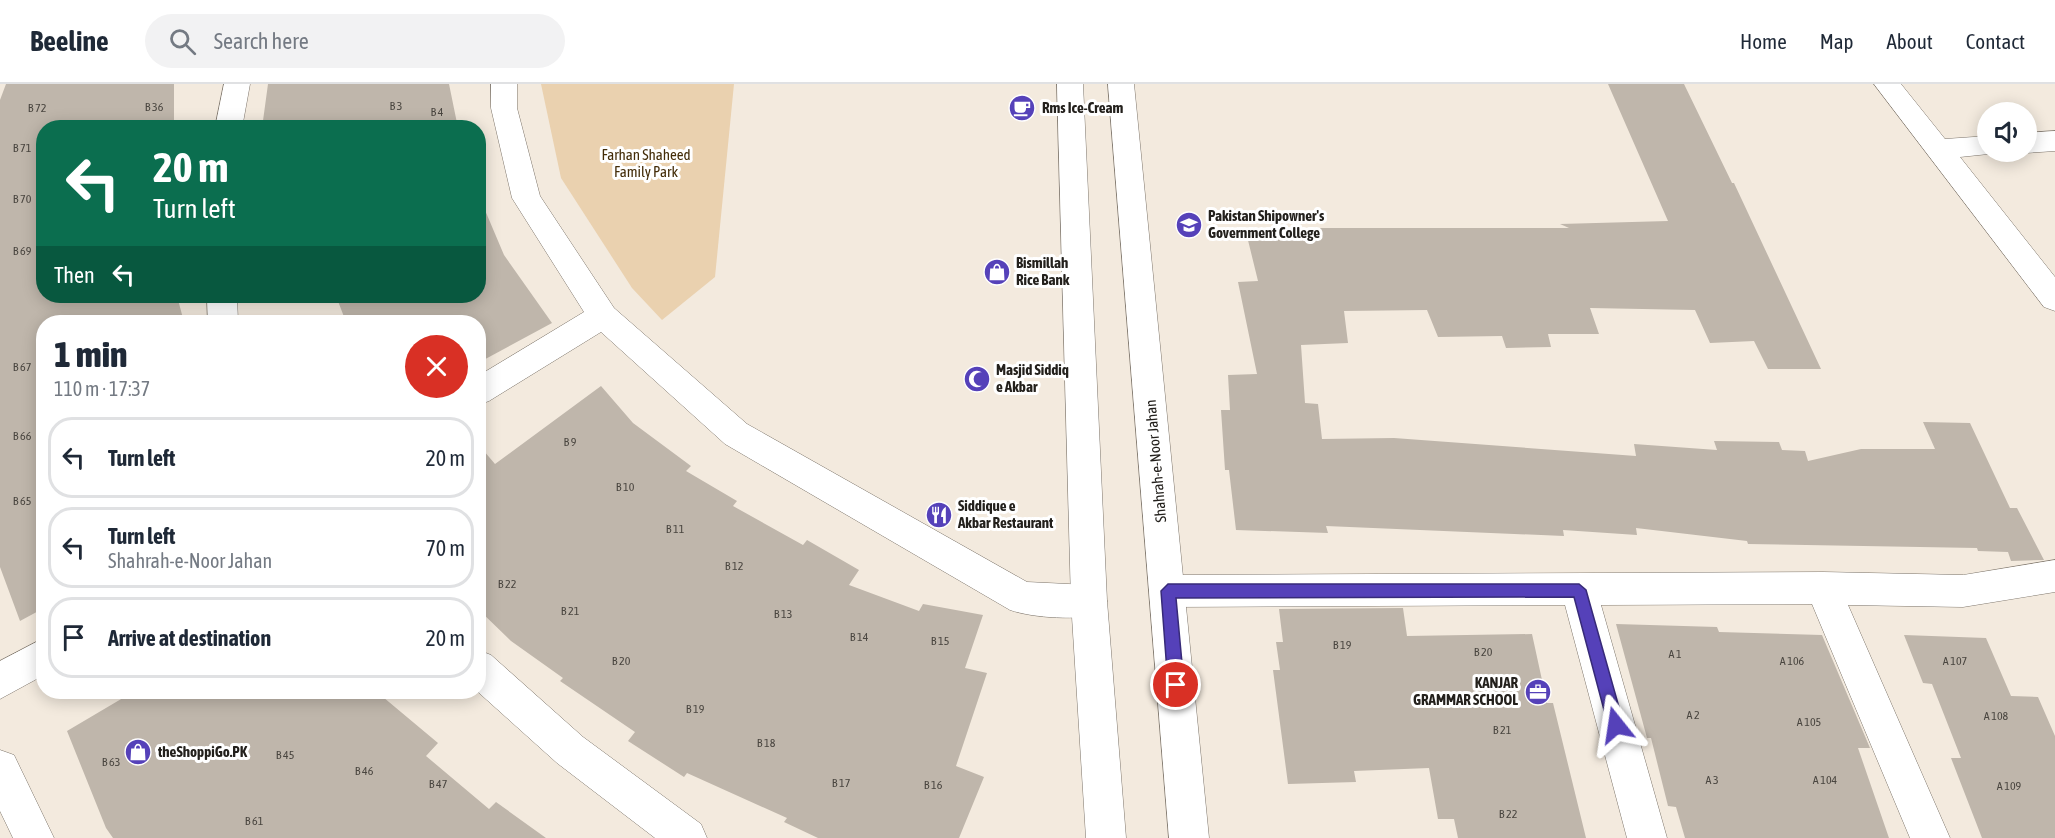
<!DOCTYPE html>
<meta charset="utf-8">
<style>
body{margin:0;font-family:"Asap Condensed",sans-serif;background:#f2f2f3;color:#1f2937;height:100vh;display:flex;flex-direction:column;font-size:22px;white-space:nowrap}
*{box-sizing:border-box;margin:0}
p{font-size:20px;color:#747a83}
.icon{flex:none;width:33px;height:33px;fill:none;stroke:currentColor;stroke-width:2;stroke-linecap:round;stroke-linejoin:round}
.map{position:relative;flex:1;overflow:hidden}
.side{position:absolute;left:36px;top:231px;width:450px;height:384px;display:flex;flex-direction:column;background:#fff;border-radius:24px;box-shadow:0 3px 15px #0003}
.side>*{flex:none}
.guide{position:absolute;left:36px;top:36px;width:450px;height:183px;border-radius:24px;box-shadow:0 3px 15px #0003;background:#0b6e4f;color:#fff;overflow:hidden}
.controls{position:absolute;left:1977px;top:18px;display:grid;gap:12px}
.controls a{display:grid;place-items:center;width:60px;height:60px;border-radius:50%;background:#fff;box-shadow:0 3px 15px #0003;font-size:30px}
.pin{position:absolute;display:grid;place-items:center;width:51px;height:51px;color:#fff;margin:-26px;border:3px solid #fff;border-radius:50%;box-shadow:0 2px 6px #0007}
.me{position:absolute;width:66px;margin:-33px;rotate:345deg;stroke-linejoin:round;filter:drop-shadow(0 0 4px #0008)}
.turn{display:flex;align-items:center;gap:21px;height:126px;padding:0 18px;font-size:27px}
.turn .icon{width:78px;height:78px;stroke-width:2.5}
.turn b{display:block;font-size:42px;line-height:51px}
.then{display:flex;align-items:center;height:57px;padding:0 18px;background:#0003;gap:12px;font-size:22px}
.round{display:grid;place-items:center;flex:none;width:63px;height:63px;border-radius:32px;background:#f2f2f3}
.headline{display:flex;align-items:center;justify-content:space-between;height:102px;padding:0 18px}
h1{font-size:36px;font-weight:800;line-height:45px}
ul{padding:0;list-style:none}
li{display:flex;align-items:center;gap:18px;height:81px;margin:0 12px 9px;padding:0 6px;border:3px solid #e0e1e3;border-radius:24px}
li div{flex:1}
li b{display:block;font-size:22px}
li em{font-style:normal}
header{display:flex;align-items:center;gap:36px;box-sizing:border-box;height:84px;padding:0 30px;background:#fff;border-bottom:2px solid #e0e1e3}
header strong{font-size:28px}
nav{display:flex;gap:33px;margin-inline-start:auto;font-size:21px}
.search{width:420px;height:54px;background:#f2f2f3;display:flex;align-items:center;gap:15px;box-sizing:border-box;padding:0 21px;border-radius:33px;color:#747a83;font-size:22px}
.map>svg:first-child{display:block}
.green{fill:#ead1af}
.building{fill:#bfb6ab}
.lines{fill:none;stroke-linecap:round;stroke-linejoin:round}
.minor-casing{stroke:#7d756b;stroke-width:1}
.major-casing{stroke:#7d756b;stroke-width:1}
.minor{fill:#fff;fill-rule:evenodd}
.major{fill:#fff;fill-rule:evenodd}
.route{fill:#5541b9;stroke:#372a78;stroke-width:1.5}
.labels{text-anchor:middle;stroke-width:6;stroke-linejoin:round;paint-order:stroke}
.number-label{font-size:12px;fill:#4a4640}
.poi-label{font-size:15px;font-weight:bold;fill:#23201c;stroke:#fff;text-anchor:start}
.park-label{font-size:15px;fill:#432c08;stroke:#fff}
.street-label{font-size:15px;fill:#23201c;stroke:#fff}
</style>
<header>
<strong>Beeline</strong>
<div class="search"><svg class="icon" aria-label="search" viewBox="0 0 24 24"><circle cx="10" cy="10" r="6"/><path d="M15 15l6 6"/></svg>Search here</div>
<nav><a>Home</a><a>Map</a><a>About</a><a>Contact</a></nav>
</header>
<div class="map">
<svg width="2055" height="754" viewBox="0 0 2055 754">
<rect width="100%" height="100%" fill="#f3eade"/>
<path class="green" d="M 541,0 L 734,0 L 715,193 L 662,236 L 632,204 L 561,94 Z"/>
<path class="building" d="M 6,0 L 174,0 L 174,44 L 44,44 L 44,212 L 177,212 L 184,238 L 44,238 L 44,524 L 20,537 L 0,483 L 0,16 Z
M 268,0 L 449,0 L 458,44 L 262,44 Z
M 1608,0 L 1684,0 L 1732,99 L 1734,99 L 1821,285 L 1768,285 L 1754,257 L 1710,259 L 1695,226 L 1590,224 L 1599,250 L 1548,250 L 1551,263 L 1506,264 L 1502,252 L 1438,253 L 1427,226 L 1344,227 L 1348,259 L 1301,261 L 1305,319 L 1318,320 L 1322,355 L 1394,354 L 1636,372 L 1634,360 L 1717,366 L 1714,357 L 1779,358 L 1782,366 L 1805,367 L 1808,377 L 1861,365 L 1935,365 L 1923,338 L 1970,339 L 2010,424 L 2017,424 L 2044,476 L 2011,477 L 2008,468 L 1978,467 L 1977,464 L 1748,460 L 1747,457 L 1636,444 L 1637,451 L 1563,446 L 1564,452 L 1326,442 L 1328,449 L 1236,446 L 1229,386 L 1225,386 L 1221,326 L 1230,326 L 1228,291 L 1257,290 L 1238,198 L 1258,197 L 1245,144 L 1569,144 L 1560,140 L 1668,137 Z
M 479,112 L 504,171 L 552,239 L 478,279 L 478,238 L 346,238 L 336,212 L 478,212 Z
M 601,302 L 633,339 L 691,382 L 686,387 L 737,417 L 733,422 L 803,461 L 807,456 L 859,486 L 849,501 L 919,527 L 923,520 L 983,531 L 965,584 L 987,589 L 956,682 L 984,693 L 959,754 L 818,754 L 784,738 L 787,734 L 687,689 L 684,693 L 628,657 L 635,648 L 560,597 L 563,594 L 511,557 L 478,525 L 478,360 L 495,380 Z
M 1403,524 L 1407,552 L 1532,550 L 1547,619 L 1553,619 L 1586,754 L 1458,754 L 1454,735 L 1438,735 L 1429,684 L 1354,687 L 1356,698 L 1288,700 L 1273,586 L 1280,586 L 1276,558 L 1283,558 L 1279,525 Z
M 1616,540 L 1717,543 L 1719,548 L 1822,551 L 1870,664 L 1858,664 L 1889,754 L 1685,754 L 1676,723 L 1668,722 L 1651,654 L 1647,654 Z
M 1904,551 L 1986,554 L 2011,612 L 2038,613 L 2055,652 L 2055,754 L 1982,754 L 1951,674 L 1961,674 L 1932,600 L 1923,599 Z
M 133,608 L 377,608 L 438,659 L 426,672 L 489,725 L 496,718 L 546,754 L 113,754 L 106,744 L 67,647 Z"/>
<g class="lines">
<defs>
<path id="minor" d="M 224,0 L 250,0 L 242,44 L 215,44 Z
M 491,0 L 517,0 L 517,24 L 540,112 L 614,224 L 747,340 L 1027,498 L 1089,501 L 1102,505 L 1107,517 L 1102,529 C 1080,537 1033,534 1010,526 L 725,360 L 601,248 L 489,317 L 478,321 L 478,292 L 584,228 L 512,114 L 491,24 Z
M 1874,0 L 1901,0 L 1945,55 L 1988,52 L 1988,68 L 1998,69 L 1960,73 L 2055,193 L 2055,227 L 2044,223 Z
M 2055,47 L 2055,67 L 2026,69 L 2022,68 L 2026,68 L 2026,49 Z
M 207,212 L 237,212 L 238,238 L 208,238 Z
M 2055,476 L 2055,508 L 1963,523 L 1848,521 L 1950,754 L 1910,754 L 1812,520 L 1601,521 L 1667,754 L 1627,754 L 1565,521 L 1168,523 L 1156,518 L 1150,507 L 1156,496 L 1168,491 L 1823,488 L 1963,491 Z
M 44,554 L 44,591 L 0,615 L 0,577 Z
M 478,566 L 491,571 L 583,653 L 701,740 L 707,754 L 655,754 L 557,679 L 478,608 Z
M 0,666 L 14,671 L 54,754 L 13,754 L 0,727 Z"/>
<path id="major" d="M 1057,0 L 1083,0 L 1107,517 L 1126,754 L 1086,754 L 1071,517 Z
M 1108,0 L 1134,0 L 1209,754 L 1169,754 Z"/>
</defs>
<use href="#minor" class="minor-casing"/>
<use href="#major" class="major-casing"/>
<use href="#minor" class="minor"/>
<use href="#major" class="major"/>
</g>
<path class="route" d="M 1168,500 L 1579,500 L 1586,506 L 1624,641 L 1621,647 L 1616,649 L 1610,647 L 1608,641 L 1574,513 L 1176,514 L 1184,601 L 1182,606 L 1176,609 L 1171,606 L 1168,601 L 1161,507 Z"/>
<defs>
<symbol id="cafe-disc" viewBox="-11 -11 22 22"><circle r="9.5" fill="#5541b9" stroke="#fff"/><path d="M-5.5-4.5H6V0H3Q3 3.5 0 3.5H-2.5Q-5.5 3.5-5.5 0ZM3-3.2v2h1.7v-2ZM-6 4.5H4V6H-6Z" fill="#fff"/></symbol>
<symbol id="university-disc" viewBox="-11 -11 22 22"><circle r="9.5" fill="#5541b9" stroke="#fff"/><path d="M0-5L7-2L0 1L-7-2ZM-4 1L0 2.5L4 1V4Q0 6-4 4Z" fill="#fff"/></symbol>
<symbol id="shop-disc" viewBox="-11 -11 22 22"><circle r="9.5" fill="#5541b9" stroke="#fff"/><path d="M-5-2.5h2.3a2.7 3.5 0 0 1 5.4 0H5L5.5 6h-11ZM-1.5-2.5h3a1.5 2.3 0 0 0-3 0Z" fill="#fff"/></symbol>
<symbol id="mosque-disc" viewBox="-11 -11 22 22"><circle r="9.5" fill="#5541b9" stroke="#fff"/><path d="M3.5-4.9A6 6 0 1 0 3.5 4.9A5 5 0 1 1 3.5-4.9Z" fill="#fff"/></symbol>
<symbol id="restaurant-disc" viewBox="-11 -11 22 22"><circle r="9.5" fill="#5541b9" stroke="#fff"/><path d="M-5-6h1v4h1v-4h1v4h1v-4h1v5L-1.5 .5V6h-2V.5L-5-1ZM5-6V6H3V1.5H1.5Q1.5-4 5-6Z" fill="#fff"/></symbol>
<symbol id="office-disc" viewBox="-11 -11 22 22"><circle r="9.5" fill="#5541b9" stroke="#fff"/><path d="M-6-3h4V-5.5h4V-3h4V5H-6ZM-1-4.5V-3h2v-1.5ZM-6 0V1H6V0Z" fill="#fff"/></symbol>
</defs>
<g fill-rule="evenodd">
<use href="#cafe-disc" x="1007" y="9" width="30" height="30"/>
<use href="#university-disc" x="1174" y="126" width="30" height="30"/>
<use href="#shop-disc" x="982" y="173" width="30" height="30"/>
<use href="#mosque-disc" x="962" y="280" width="30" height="30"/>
<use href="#restaurant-disc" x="924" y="416" width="30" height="30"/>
<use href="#office-disc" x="1523" y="593" width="30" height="30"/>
<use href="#shop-disc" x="123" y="653" width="30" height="30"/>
</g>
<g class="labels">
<g class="number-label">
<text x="396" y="26">B 3</text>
<text x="154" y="27">B 36</text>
<text x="37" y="28">B 72</text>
<text x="437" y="32">B 4</text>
<text x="22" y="68">B 71</text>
<text x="22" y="119">B 70</text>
<text x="22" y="171">B 69</text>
<text x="22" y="287">B 67</text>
<text x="22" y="356">B 66</text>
<text x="570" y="362">B 9</text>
<text x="625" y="407">B 10</text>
<text x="22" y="421">B 65</text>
<text x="675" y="449">B 11</text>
<text x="734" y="486">B 12</text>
<text x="507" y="504">B 22</text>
<text x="570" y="531">B 21</text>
<text x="783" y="534">B 13</text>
<text x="859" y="557">B 14</text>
<text x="940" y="561">B 15</text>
<text x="1342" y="565">B 19</text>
<text x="1483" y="572">B 20</text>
<text x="1675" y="574">A 1</text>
<text x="621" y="581">B 20</text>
<text x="1792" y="581">A 106</text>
<text x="1955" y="581">A 107</text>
<text x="695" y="629">B 19</text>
<text x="1693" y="635">A 2</text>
<text x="1996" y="636">A 108</text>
<text x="1809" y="642">A 105</text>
<text x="1502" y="650">B 21</text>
<text x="766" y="663">B 18</text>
<text x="285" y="675">B 45</text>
<text x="111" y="682">B 63</text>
<text x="364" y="691">B 46</text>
<text x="1712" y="700">A 3</text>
<text x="1825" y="700">A 104</text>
<text x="841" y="703">B 17</text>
<text x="438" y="704">B 47</text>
<text x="933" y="705">B 16</text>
<text x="2009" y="706">A 109</text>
<text x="1508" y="734">B 22</text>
<text x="254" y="741">B 61</text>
</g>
<g class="poi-label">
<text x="1042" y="29">Rms Ice-Cream</text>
<text x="1208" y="137">Pakistan Shipowner's<tspan x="1208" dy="17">Government College</tspan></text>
<text x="1016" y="184">Bismillah<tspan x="1016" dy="17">Rice Bank</tspan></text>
<text x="996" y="291">Masjid Siddiq<tspan x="996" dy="17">e Akbar</tspan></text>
<text x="958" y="427">Siddique e<tspan x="958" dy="17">Akbar Restaurant</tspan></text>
<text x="1518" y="604" text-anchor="end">KANJAR<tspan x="1518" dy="17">GRAMMAR SCHOOL</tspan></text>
<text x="158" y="673">theShoppiGo.PK</text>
</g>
<g class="park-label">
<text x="646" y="76">Farhan Shaheed<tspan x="646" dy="17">Family Park</tspan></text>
</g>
<g class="street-label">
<text transform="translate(1156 377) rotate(-95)" y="5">Shahrah-e-Noor Jahan</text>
</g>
</g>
</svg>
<div class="controls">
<a><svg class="icon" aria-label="sound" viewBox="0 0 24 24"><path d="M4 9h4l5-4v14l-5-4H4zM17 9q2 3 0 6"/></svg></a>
</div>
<div class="pin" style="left:1176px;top:601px;background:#d93025"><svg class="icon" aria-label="arrive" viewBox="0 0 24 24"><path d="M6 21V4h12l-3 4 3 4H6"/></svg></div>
<svg class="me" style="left:1616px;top:641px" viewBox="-20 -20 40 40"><path d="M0-17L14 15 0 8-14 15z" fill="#5541b9" stroke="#fff" stroke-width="4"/></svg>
<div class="guide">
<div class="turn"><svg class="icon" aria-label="left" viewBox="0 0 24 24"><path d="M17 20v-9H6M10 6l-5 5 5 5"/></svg><div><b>20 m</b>Turn left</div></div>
<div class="then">Then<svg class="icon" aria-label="left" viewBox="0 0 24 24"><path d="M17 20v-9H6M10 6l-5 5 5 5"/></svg></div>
</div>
<section class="side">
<div class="headline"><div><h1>1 min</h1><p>110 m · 17:37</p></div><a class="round" style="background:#d93025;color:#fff"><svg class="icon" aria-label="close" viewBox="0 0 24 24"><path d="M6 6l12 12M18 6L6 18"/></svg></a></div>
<ul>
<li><svg class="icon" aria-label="left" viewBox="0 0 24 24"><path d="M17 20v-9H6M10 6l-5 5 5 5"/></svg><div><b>Turn left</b></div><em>20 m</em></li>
<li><svg class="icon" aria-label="left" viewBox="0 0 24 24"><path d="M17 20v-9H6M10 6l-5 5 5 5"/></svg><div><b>Turn left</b><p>Shahrah-e-Noor Jahan</p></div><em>70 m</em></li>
<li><svg class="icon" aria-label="arrive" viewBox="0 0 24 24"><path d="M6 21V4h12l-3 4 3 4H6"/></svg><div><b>Arrive at destination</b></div><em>20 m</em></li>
</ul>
</section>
</div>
